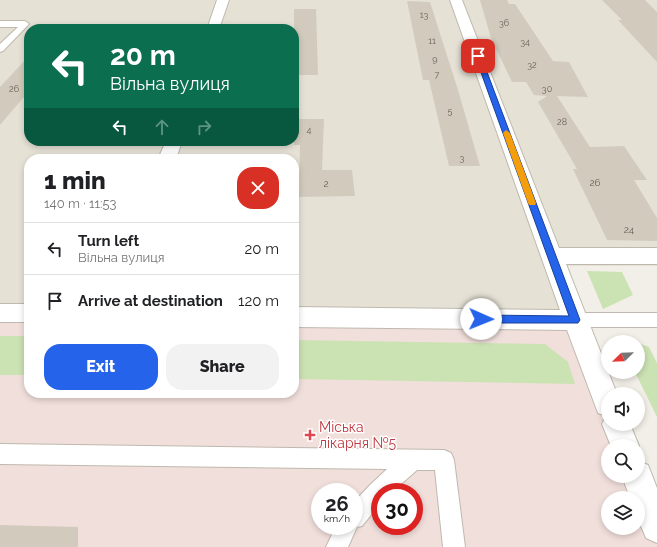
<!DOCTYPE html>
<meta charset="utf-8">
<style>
body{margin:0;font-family:Raleway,sans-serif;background:#f2f2f2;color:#202124;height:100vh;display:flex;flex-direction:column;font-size:15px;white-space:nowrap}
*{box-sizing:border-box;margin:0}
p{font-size:13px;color:#757577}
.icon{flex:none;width:22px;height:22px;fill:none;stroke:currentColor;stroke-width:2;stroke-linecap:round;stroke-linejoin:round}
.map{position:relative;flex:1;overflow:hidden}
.details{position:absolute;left:24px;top:154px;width:275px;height:244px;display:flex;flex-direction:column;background:#fff;border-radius:16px;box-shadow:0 2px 6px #0003}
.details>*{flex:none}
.banner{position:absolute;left:24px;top:24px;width:275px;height:122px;border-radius:16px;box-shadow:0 2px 6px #0003;background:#0b6e4f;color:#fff;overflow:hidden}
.needle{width:26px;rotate:247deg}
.buttons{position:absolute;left:601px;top:335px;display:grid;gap:8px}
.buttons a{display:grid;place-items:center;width:44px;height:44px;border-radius:50%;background:#fff;box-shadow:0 2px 6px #0003;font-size:20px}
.speed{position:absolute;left:311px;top:483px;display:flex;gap:8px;font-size:20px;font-weight:700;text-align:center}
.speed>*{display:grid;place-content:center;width:52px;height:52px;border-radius:50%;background:#fff;box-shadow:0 2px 6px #0003;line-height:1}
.speed small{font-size:10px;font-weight:400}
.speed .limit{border:6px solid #d22;background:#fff;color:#111}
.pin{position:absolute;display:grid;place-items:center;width:34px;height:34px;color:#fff;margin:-17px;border-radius:8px;box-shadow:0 2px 6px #0006}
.me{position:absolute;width:44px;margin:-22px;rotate:91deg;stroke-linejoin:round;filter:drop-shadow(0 0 3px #0008)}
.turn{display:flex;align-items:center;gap:14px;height:84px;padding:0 20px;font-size:18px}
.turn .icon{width:52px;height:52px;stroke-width:2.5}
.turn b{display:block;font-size:28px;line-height:34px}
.lanes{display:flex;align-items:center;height:38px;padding:0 20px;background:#0003;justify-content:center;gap:20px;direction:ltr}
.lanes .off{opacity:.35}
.round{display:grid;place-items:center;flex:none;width:42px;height:42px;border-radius:16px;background:#f2f2f2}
.overview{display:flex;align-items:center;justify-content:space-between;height:68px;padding:0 20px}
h1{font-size:24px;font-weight:800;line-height:30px}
.cta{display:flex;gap:8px;margin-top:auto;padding:8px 20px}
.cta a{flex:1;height:46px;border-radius:16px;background:#2563eb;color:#fff;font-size:16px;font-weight:800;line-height:46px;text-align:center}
.cta a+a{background:#f2f2f2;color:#202124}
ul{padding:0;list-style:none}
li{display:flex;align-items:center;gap:12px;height:52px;padding:0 20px;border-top:1px solid #e0e0e0}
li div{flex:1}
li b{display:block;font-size:15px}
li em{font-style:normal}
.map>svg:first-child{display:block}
.residential{fill:#e5e1d5;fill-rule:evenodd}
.medical{fill:#f1dfdb;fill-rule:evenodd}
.green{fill:#cbe2b3}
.building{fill:#d2cbbd}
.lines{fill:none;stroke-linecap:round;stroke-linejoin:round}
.lane-casing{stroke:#bfb9ad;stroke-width:2}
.street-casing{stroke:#bfb9ad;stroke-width:2}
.lane{fill:#fff;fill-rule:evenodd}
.street{fill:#fff;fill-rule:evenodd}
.route{fill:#2563eb;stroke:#184099}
.slow{fill:#f59e0b}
.health-dot{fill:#e0444e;stroke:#fff;stroke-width:1.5}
.labels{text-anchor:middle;stroke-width:3;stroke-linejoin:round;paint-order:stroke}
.far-number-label{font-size:9px;fill:#686258}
.number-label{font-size:10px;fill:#686258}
.near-health-label{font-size:14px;fill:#be3a42;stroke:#fff;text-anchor:start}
</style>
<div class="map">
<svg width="657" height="547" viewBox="0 0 657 547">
<rect width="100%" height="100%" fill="#f1efe7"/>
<path class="residential" d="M 0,0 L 657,0 L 657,266 L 556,266 L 575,320 L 294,317 L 294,159 L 29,159 L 29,313 L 0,313 ZM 29,29 L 294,29 L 294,141 L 29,141 Z"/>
<path class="medical" d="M 0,313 L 29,313 L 29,393 L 294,393 L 294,317 L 575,320 L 608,404 L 608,424 L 625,446 L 608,446 L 608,476 L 637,476 L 657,527 L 657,547 L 0,547 ZM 320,492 L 354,492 L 354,526 L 320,526 ZM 380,492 L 414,492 L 414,526 L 380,526 ZM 608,498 L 638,498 L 638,528 L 608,528 Z"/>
<path class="green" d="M 587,271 L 622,272 L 633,295 L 603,309 Z
M 0,336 L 29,336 L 29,375 L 0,375 Z
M 294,340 L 545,344 L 568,362 L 575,384 L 294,379 Z
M 638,343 L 649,347 L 657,363 L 657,417 L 635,372 L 638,372 Z"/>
<path class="building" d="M 480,0 L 507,0 L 509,4 L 515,4 L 553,61 L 569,62 L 588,97 L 557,96 L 590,147 L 624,146 L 647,180 L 634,180 L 657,218 L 657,241 L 607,240 L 573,169 L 577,169 L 538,102 L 547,96 L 534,95 L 526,82 L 512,82 L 491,38 Z
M 602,0 L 645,0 L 657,12 L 657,62 L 618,20 L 622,20 Z
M 407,1 L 430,2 L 458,90 L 480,166 L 449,166 L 429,80 L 423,80 Z
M 294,9 L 316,9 L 318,75 L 294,75 Z
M 29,56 L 29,91 L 0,125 L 0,87 Z
M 294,119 L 324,119 L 322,170 L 352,170 L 355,196 L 299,197 L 300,145 L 294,145 Z
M 0,525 L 78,527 L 78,547 L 0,547 Z"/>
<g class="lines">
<defs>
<path id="lane" d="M 0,21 L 25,21 L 29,24 L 3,51 L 0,52 L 0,44 L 18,27 L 0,27 Z
M 575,313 L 657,313 L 657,327 L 575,327 L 569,325 L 567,320 L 569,315 Z
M 0,444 L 444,450 L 451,453 L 454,460 L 465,547 L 443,547 L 435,470 L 417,470 L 392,492 L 380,492 L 380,504 L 362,526 L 357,527 L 348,547 L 326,547 L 336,526 L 354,526 L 354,502 L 370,485 L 387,469 L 0,464 Z"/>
<path id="street" d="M 217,0 L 229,0 L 219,29 L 207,29 Z
M 450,0 L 462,0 L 559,248 L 657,248 L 657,264 L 566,264 L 617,394 L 608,394 L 608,424 L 630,424 L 639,446 L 638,449 L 638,446 L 611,446 L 602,424 L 606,416 L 598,413 L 567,330 L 294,327 L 294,307 L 560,310 Z
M 166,141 L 182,141 L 176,159 L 158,159 Z
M 0,304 L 29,304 L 29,322 L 0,322 Z
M 638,461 L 648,465 L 657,488 L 657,543 L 646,538 L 638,519 L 638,498 L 630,498 L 622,476 L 638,476 Z"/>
</defs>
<use href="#lane" class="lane-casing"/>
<use href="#street" class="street-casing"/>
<use href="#lane" class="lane"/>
<use href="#street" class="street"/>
</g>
<path class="route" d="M 478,54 L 481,56 L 580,320 L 578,323 L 481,323 L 478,322 L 476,319 L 478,316 L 481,315 L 569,316 L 475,56 Z"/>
<path class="slow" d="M 506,130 L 510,133 L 536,203 L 535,205 L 529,205 L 528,203 L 503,133 Z"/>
<path class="health-dot" d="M308 429h4v4h4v4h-4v4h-4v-4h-4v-4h4z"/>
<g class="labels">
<g class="far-number-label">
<text x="424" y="18">13</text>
<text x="504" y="26">36</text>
<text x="432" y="44">11</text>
<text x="525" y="45">34</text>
<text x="435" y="62">9</text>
<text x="532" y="68">32</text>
<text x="437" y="78">7</text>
<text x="14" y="92">26</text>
<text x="547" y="92">30</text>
<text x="450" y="114">5</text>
<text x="562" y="125">28</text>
<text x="309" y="133">4</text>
<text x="462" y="161">3</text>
</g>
<g class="number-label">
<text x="595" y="186">26</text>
<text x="326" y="187">2</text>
<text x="629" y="233">24</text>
</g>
<g class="near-health-label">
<text x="319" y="432">Міська<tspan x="319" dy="16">лікарня №5</tspan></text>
</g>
</g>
</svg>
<div class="buttons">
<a><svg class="needle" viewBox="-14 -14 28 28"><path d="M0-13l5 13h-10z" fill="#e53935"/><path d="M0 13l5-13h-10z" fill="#757577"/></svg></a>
<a><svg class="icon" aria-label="sound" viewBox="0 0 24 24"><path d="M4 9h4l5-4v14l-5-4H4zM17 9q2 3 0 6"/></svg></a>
<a><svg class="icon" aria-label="search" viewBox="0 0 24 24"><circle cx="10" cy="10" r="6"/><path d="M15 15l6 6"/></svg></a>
<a><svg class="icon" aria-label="layers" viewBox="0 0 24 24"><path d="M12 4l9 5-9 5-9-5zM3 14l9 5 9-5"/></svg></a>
</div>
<div class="speed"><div>26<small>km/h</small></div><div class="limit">30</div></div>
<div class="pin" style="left:478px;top:56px;background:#d93025"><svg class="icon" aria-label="arrive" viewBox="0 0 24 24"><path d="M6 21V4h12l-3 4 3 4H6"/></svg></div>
<svg class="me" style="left:481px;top:319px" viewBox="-20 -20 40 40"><circle r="19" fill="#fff"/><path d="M0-13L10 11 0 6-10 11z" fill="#2563eb"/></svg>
<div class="banner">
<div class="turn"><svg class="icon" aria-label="left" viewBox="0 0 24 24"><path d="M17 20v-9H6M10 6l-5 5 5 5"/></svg><div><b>20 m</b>Вільна вулиця</div></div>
<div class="lanes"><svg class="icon" aria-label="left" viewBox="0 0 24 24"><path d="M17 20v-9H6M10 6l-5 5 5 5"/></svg><svg class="icon off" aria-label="ahead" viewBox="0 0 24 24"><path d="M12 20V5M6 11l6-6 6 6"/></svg><svg class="icon off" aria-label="right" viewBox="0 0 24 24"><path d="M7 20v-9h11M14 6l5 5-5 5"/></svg></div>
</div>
<section class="details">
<div class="overview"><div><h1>1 min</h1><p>140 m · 11:53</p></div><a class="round" style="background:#d93025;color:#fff"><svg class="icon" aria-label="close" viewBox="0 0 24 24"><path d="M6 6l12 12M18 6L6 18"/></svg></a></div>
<ul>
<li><svg class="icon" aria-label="left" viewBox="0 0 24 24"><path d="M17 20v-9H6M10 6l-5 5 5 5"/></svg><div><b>Turn left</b><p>Вільна вулиця</p></div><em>20 m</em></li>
<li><svg class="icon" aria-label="arrive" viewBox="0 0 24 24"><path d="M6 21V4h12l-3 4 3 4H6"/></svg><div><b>Arrive at destination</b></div><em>120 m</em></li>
</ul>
<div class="cta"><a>Exit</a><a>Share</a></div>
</section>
</div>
